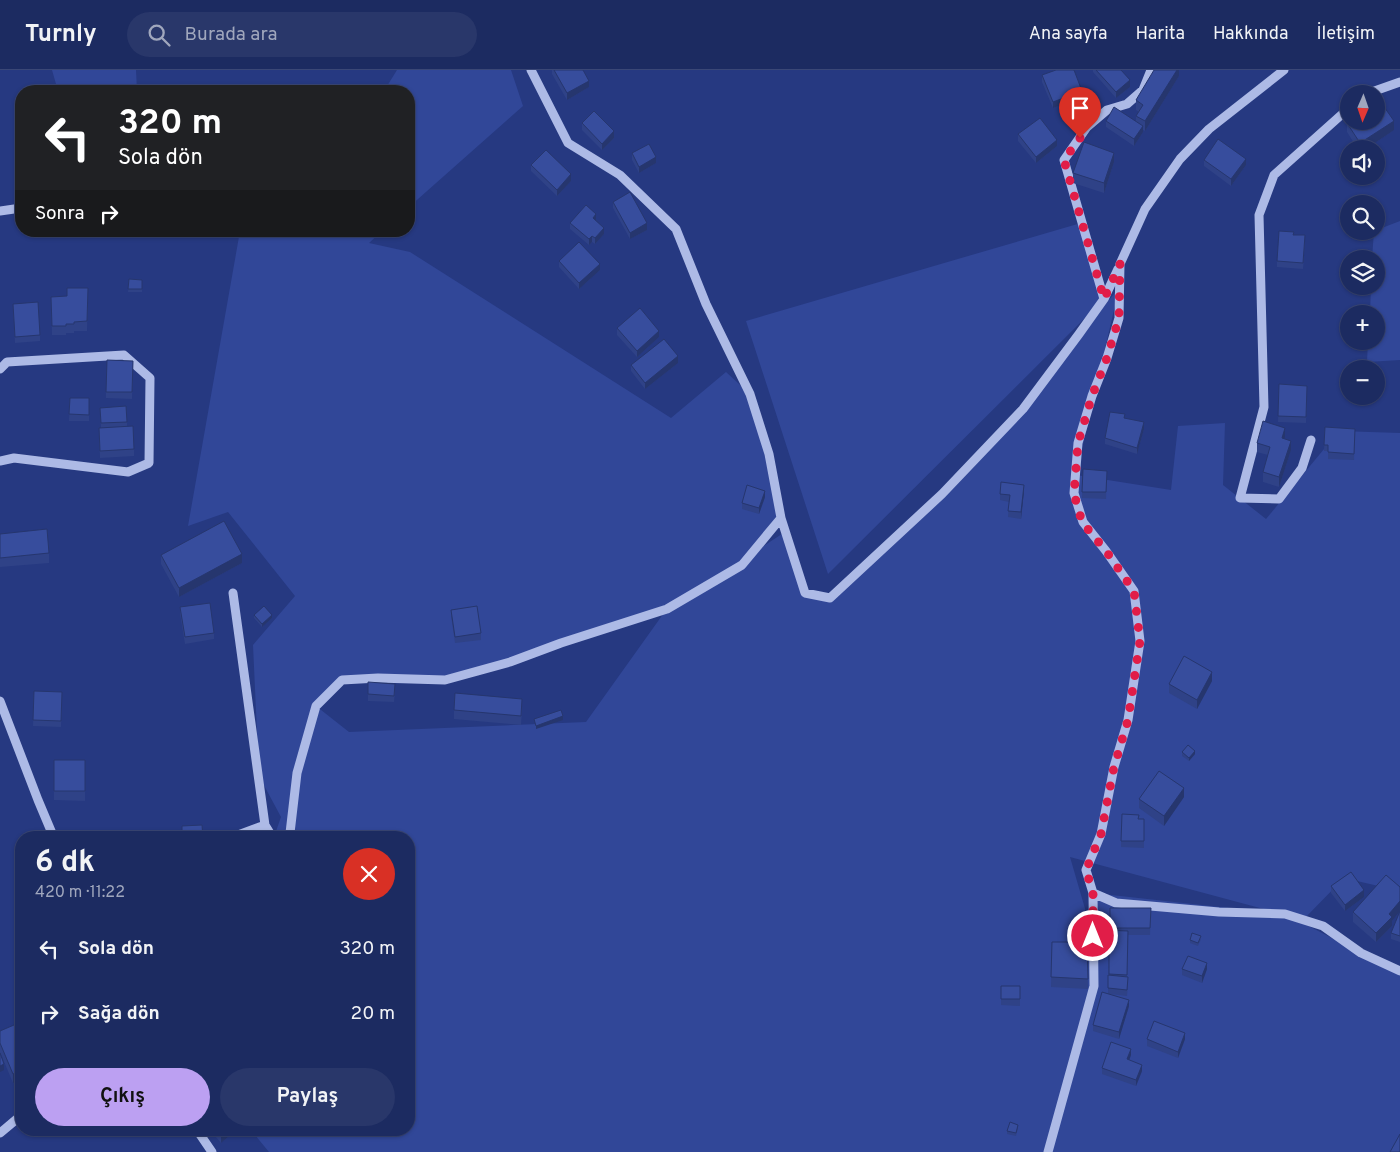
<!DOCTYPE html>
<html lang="tr">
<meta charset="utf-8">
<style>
body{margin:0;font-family:Overpass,sans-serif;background:#29376a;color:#f1f3f6;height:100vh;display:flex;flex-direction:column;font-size:19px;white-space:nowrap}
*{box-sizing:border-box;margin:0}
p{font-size:16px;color:#a0a7bd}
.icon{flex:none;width:28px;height:28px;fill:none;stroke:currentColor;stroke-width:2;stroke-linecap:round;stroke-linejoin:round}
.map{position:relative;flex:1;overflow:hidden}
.panel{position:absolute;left:15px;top:761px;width:400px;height:305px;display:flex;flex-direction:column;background:#1c2b61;border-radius:20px;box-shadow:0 1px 4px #0004,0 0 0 1px #3a4776}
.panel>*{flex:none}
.hud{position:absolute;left:15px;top:15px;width:400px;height:152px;border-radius:20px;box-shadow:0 1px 4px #0004,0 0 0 1px #3a4776;background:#202124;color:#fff;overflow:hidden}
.needle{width:32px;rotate:182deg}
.tools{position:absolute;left:1340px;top:15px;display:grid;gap:10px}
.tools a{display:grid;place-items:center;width:45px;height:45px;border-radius:50%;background:#1c2b61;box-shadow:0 1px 4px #0004,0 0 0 1px #3a4776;font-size:25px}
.pin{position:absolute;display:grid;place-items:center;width:42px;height:42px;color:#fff;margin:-51px -21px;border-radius:50% 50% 50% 0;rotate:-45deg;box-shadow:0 0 5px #0007}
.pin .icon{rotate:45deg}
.me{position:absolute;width:55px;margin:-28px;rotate:0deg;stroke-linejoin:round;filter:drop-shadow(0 0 4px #0008)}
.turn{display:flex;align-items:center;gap:18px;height:105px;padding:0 20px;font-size:22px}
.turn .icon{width:65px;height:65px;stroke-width:2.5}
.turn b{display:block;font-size:35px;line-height:42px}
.then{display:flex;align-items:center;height:48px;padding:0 20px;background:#0003;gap:10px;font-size:19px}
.round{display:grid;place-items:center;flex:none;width:52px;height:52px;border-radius:26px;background:#29376a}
.summary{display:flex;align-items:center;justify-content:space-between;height:85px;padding:0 20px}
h1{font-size:30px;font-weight:700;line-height:38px}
.action{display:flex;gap:10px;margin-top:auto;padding:10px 20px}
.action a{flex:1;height:58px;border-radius:30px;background:#bca0f2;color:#111;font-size:20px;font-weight:700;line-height:58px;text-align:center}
.action a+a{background:#29376a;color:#f1f3f6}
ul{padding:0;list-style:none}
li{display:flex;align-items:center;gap:15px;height:65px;padding:0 20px}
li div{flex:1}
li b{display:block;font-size:19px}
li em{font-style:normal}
header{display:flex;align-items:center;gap:30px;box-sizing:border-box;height:70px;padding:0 25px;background:#1c2b61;border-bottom:1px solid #3a4776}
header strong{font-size:24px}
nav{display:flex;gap:28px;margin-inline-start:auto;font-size:18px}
.search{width:350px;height:45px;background:#29376a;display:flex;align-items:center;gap:12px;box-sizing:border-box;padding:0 18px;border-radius:28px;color:#a0a7bd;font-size:19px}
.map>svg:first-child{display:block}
.green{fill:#314798;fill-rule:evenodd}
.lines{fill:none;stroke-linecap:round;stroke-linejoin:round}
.minor{stroke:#adbae6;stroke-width:9}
.wall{fill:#2f4287}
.shaded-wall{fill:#26366e}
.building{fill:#374d9d;stroke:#26366e}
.route{stroke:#e11d48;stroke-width:9;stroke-dasharray:0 16.2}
</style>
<header>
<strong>Turnly</strong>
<div class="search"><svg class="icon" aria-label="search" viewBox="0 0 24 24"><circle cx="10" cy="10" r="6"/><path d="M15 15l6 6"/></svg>Burada ara</div>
<nav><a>Ana sayfa</a><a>Harita</a><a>Hakkında</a><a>İletişim</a></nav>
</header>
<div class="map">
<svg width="1400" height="1082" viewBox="0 0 1400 1082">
<rect width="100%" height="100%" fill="#263981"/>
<path class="green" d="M 52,0 L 136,0 L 137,21 L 58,21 Z
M 397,0 L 511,0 L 523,36 L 409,137 L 409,21 L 384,21 Z
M 1400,151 L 1400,290 L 1367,292 L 1368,271 L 1376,271 L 1376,244 L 1370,244 L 1371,216 L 1376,216 L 1376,189 L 1372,189 L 1374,161 Z
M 1081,153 L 1104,229 L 828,504 L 746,251 Z
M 240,161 L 382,161 L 369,173 L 410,182 L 671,348 L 726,302 L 750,324 L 781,448 L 753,483 L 785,462 L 805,523 L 830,528 L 976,389 L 1119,218 L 1076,405 L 1171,420 L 1178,356 L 1225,353 L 1223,415 L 1266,449 L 1339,361 L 1400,363 L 1400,821 L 1344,808 L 1303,850 L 1291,847 L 1400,903 L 1400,1082 L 269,1082 L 251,1060 L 409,1060 L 409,768 L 274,767 L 281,747 L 259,706 L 253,575 L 295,526 L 228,442 L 188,456 ZM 666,540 L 586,652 L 349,662 L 316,636 L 342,610 L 445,610 ZM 1070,787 L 1275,842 L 1275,843 L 1093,823 L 1088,849 Z"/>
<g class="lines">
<path class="minor" d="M 1284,0 L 1209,59 L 1180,89 L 1145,139 L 1120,194 L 1119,248 L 1107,288 L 1092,326 L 1078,373 L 1074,423 L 1083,452 L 1106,481 L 1134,521 L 1140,571 L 1128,650 L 1114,697 L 1101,764 L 1086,800 L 1093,823 L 1116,833 L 1219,842 L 1285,844 L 1323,856 L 1361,883 L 1400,901
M 1366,24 L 1400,12
M 0,141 L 21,138
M 1104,229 L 1064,90 L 1087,57 L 1107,40 L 1127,34 L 1143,20 L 1151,0
M 0,299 L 7,292 L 124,285 L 150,308 L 149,393 L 128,402 L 14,388 L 0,391
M 1311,370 L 1302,398 L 1279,429 L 1240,428 L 1264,337 L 1259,145 L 1274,105 L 1349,38
M 781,448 L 805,523 L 830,528 L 942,424 L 1023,339 L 1079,264 L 1104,229 L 1118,199
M 233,523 L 265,755 L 273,768
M 0,631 L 38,730 L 54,768
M 230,768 L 265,755
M 287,768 L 290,763 L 297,703 L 316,636 L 342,610 L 378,608 L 445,610 L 510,592 L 561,573 L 667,539 L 742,495 L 781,448 L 769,384 L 750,324 L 706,234 L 676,159 L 620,105 L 568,73 L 531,0
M 197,1060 L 212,1082
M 0,1063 L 18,1048 L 21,1048
M 1048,1082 L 1094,916 L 1093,823"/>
</g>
<path class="wall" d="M 552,0 L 583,0 L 589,17 L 567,30 L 552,4 Z
M 1053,0 L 1074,0 L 1082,27 L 1053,38 L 1042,12 L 1042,5 L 1054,1 Z
M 1093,0 L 1121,0 L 1130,17 L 1116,28 L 1093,2 Z
M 1179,0 L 1179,6 L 1145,61 L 1143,60 L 1143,62 L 1134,76 L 1106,57 L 1106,51 L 1136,51 L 1136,46 L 1139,42 L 1136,40 L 1136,30 Z
M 582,53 L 614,68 L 602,80 L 582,60 Z
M 1347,53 L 1394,60 L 1366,79 L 1358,79 L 1347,62 Z
M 1018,64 L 1057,76 L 1036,93 L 1018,71 Z
M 632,83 L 656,93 L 639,103 L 632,90 Z
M 1204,90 L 1246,95 L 1231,116 L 1204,96 Z
M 1114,92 L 1104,123 L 1073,113 L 1073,103 Z
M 531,95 L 571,111 L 557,126 L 531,101 Z
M 613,132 L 647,160 L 630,169 L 613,138 Z
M 596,150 L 596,151 L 604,164 L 595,174 L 592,172 L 589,175 L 570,159 L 570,153 Z
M 1294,165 L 1305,172 L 1303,199 L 1277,197 L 1277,191 Z
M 559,191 L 600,200 L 579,219 L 559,197 Z
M 129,209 L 142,210 L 142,222 L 128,222 Z
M 88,218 L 87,261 L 74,261 L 74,263 L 66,263 L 66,265 L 52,265 L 51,227 L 67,226 Z
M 13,234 L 40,265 L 40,271 L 15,273 Z
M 617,258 L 659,267 L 637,287 L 617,265 Z
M 133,291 L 132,329 L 106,328 L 106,322 Z
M 678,293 L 645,319 L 631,301 L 631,295 Z
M 1279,314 L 1307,316 L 1306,353 L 1278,352 Z
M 70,328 L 89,328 L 89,351 L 69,351 Z
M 100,338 L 127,352 L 127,356 L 134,379 L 134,386 L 100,388 L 99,364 L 101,358 Z
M 1125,348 L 1144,359 L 1137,384 L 1105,374 L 1105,368 Z
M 1325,357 L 1355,359 L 1354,390 L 1328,389 L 1328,381 L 1324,381 Z
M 1285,367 L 1284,369 L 1291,380 L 1279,417 L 1263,412 L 1263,402 L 1268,385 L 1257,382 L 1257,373 Z
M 1083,399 L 1107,401 L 1106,429 L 1082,428 Z
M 1024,421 L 1021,449 L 1008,447 L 1009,432 L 1000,430 L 1000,424 Z
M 765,427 L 759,444 L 742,439 L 742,433 Z
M 0,464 L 49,483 L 49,493 L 0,497 Z
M 161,485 L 242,493 L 179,527 L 161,494 Z
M 180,537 L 214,563 L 214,569 L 185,574 L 180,544 Z
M 451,540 L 481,563 L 481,570 L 455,573 L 451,546 Z
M 254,545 L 272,548 L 262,557 L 254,548 Z
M 1212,611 L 1197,639 L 1169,623 L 1169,614 Z
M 34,621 L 62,622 L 61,657 L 33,656 Z
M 395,621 L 394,632 L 368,631 L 368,624 Z
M 522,639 L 521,655 L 454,649 L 454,640 Z
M 1182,682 L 1195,684 L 1189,691 L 1182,686 Z
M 54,690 L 85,690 L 85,731 L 54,730 Z
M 1184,727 L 1164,756 L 1139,738 L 1139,729 Z
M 1138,749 L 1144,749 L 1144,778 L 1121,777 L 1121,771 Z
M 1331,816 L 1364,827 L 1345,841 L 1331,823 Z
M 1400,817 L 1400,872 L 1391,869 L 1391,863 L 1400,841 L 1392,851 L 1392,856 L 1376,872 L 1353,852 L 1353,842 Z
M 1110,838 L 1151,838 L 1150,865 L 1128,865 L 1127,907 L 1128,913 L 1127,926 L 1110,924 L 1129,936 L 1119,969 L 1093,961 L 1093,955 L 1108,924 L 1109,884 L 1101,884 L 1101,878 L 1110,860 Z
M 1201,869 L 1198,876 L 1190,873 L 1190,870 Z
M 1052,872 L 1087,872 L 1088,919 L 1051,917 Z
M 1182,899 L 1207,899 L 1202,913 L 1182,905 Z
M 1020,916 L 1020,936 L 1001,935 L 1001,929 Z
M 21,952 L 21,1010 L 13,1013 L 0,982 L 0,961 Z
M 1147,969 L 1185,969 L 1178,988 L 1147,976 Z
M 1131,985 L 1129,990 L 1142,1001 L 1136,1016 L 1102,1004 L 1102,998 Z
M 1018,1058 L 1016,1066 L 1007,1064 L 1007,1061 Z
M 210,1060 L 236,1060 L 221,1073 Z"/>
<path class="shaded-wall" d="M 1177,0 L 1179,0 L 1179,6 L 1145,61 L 1145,51 Z
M 1130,10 L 1130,17 L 1116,28 L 1116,22 Z
M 589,11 L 589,17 L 567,30 L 567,23 Z
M 1082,21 L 1082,27 L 1053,38 L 1053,32 Z
M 1394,51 L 1394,60 L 1366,79 L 1360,79 L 1360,73 Z
M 1143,56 L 1143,62 L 1134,76 L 1134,69 Z
M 614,61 L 614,68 L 602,80 L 602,74 Z
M 1057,70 L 1057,76 L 1036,93 L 1036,87 Z
M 1114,83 L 1114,92 L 1104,123 L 1104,113 Z
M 656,87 L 656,93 L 639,103 L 639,97 Z
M 1246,89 L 1246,95 L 1231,116 L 1231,109 Z
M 571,104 L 571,111 L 557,126 L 557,120 Z
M 596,144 L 596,150 L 593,154 L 593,148 Z
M 647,153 L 647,160 L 630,169 L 630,163 Z
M 604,158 L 604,164 L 595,174 L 595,168 Z
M 592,166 L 592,172 L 589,175 L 589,169 Z
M 600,194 L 600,200 L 579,219 L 579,213 Z
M 659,261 L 659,267 L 637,287 L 637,281 Z
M 678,286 L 678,293 L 645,319 L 645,313 Z
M 1144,352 L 1144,359 L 1137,384 L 1137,378 Z
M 1285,358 L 1285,367 L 1282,377 L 1282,368 Z
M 1291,371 L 1291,380 L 1279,417 L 1279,407 Z
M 1024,415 L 1024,421 L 1021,449 L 1021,442 Z
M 765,421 L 765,427 L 759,444 L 759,438 Z
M 242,484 L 242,493 L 179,527 L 179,518 Z
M 272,545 L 272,548 L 262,557 L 262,554 Z
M 1212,602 L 1212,611 L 1197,639 L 1197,630 Z
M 563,646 L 563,650 L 536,659 L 536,656 Z
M 1195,681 L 1195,684 L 1189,691 L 1189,688 Z
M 1184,718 L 1184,727 L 1164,756 L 1164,746 Z
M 1364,820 L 1364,827 L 1345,841 L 1345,835 Z
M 1400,831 L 1400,841 L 1392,851 L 1392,856 L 1376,872 L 1376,863 L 1389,844 Z
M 1207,893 L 1207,899 L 1202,913 L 1202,906 Z
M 1129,930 L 1129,936 L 1119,969 L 1119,962 Z
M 1185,963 L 1185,969 L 1178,988 L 1178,982 Z
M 1131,979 L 1131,985 L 1127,996 L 1127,989 Z
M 4,994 L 4,1000 L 0,1002 L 0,996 Z
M 1142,995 L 1142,1001 L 1136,1016 L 1136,1010 Z
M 21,1001 L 21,1010 L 13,1013 L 13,1004 Z
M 225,1060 L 236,1060 L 221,1073 L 221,1063 Z"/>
<path class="building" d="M 554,0 L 583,0 L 589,11 L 567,23 Z
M 1056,0 L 1074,0 L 1082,21 L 1053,32 L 1042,5 Z
M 1096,0 L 1121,0 L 1130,10 L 1116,22 Z
M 1154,0 L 1177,0 L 1145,51 L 1136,46 L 1143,35 L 1136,30 Z
M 1380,31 L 1394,51 L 1360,73 L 1347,53 L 1349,51 L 1376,51 L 1376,33 Z
M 1114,37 L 1143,56 L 1134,69 L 1106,51 Z
M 594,41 L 614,61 L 602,74 L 582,53 Z
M 1040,48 L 1057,70 L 1036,87 L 1018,64 Z
M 1218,69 L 1246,89 L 1231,109 L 1204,90 Z
M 1084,72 L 1114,83 L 1104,113 L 1073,103 Z
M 649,74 L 656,87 L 639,97 L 632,83 Z
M 546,80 L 571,104 L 557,120 L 531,95 Z
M 630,122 L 647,153 L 630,163 L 613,132 Z
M 586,135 L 596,144 L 593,148 L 604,158 L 595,168 L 592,166 L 589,169 L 570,153 Z
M 1279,161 L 1294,162 L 1293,165 L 1305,165 L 1303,193 L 1277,191 Z
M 579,172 L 600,194 L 579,213 L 559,191 Z
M 129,209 L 142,210 L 142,219 L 128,219 Z
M 67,218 L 88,218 L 87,251 L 74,252 L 74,254 L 66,254 L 66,256 L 52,256 L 51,227 L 67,226 Z
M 38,232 L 40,265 L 15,267 L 13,234 Z
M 640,238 L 659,261 L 637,281 L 617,258 Z
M 664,269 L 678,286 L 645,313 L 631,295 Z
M 107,290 L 133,291 L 132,322 L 106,322 Z
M 1279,314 L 1307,316 L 1306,347 L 1278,346 Z
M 70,328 L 89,328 L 89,345 L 69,344 Z
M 126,336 L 127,352 L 101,353 L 100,338 Z
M 1110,342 L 1125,344 L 1124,348 L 1144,352 L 1137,378 L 1105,368 Z
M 1263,351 L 1285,358 L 1282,368 L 1291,371 L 1279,407 L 1263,402 L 1270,377 L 1257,373 Z
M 133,356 L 134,379 L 100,381 L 99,358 Z
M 1325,357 L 1355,359 L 1354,384 L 1328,382 L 1328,375 L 1324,375 Z
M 1083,399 L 1107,401 L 1106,422 L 1082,422 Z
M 1001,412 L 1024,415 L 1021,442 L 1008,441 L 1010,425 L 1000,424 Z
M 747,415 L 765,421 L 759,438 L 742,433 Z
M 224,451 L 242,484 L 179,518 L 161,485 Z
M 47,459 L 49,483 L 0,488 L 0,464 Z
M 210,533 L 214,563 L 185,567 L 180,537 Z
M 264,536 L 272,545 L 262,554 L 254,545 Z
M 477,536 L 481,563 L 455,567 L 451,540 Z
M 1184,586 L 1212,602 L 1197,630 L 1169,614 Z
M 368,612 L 395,614 L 394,626 L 368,624 Z
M 34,621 L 62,622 L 61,651 L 33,650 Z
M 455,623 L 522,629 L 521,646 L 454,640 Z
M 561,640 L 563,646 L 536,656 L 534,649 Z
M 1188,675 L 1195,681 L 1189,688 L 1182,682 Z
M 54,690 L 85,690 L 85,721 L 54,721 Z
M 1159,701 L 1184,718 L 1164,746 L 1139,729 Z
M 1122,744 L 1139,745 L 1138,749 L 1144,749 L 1144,771 L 1121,771 Z
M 202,755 L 203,768 L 182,768 L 182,756 Z
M 1351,802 L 1364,820 L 1345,835 L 1331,816 Z
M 1386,805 L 1400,817 L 1400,831 L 1389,844 L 1392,847 L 1376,863 L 1353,842 Z
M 1110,838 L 1151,838 L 1150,858 L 1110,858 Z
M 1400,841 L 1400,866 L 1391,863 Z
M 1101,860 L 1128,861 L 1127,905 L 1109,904 L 1109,878 L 1101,878 Z
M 1192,863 L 1201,866 L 1198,873 L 1190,870 Z
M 1052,872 L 1087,872 L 1088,909 L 1051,907 Z
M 1188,886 L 1207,893 L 1202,906 L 1182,899 Z
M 1108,905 L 1128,907 L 1127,920 L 1108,918 Z
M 1001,916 L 1020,916 L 1020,929 L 1001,929 Z
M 1102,922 L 1129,930 L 1119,962 L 1093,955 Z
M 1154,951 L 1185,963 L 1178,982 L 1147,969 Z
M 21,952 L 21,1001 L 13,1004 L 0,973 L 0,961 Z
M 1111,972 L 1131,979 L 1127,989 L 1142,995 L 1136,1010 L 1102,998 Z
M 0,983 L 4,994 L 0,996 Z
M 1010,1052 L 1018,1055 L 1016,1063 L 1007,1061 Z
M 218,1060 L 225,1060 L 221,1063 Z
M 1400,1064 L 1400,1082 L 1390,1082 Z"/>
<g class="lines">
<path class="route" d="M 1080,68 L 1064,90 L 1104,229 L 1120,194 L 1119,248 L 1107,288 L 1092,326 L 1078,373 L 1074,424 L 1082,452 L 1106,481 L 1134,521 L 1140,571 L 1128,650 L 1114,697 L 1101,764 L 1086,800 L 1093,823 L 1093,866"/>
</g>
</svg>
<div class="tools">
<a><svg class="needle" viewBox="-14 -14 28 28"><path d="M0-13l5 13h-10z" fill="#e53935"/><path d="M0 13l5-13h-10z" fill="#a0a7bd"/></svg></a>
<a><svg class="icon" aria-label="sound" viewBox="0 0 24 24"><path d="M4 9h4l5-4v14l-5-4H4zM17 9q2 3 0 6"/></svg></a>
<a><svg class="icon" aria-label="search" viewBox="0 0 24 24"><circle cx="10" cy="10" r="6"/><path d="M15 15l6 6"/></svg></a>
<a><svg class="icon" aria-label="layers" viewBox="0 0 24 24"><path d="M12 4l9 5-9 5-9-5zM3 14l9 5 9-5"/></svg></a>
<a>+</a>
<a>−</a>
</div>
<div class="pin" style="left:1080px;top:68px;background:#d93025"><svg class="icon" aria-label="arrive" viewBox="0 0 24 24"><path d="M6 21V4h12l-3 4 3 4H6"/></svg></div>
<svg class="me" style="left:1093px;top:866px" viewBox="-20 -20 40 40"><circle r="17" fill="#e11d48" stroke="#fff" stroke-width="3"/><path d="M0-11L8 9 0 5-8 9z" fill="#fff"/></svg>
<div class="hud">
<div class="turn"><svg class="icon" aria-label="left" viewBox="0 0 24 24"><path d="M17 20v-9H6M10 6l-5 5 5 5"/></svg><div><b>320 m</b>Sola dön</div></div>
<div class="then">Sonra<svg class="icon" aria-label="right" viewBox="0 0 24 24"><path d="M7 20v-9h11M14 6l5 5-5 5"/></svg></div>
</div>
<section class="panel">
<div class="summary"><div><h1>6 dk</h1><p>420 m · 11:22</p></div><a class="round" style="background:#d93025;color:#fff"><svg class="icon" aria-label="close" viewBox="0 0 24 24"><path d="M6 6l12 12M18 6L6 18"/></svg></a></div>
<ul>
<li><svg class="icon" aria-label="left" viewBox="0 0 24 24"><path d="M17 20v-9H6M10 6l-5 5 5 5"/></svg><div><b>Sola dön</b></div><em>320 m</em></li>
<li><svg class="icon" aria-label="right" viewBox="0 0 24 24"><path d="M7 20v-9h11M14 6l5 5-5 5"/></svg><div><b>Sağa dön</b></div><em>20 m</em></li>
</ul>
<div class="action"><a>Çıkış</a><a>Paylaş</a></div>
</section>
</div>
